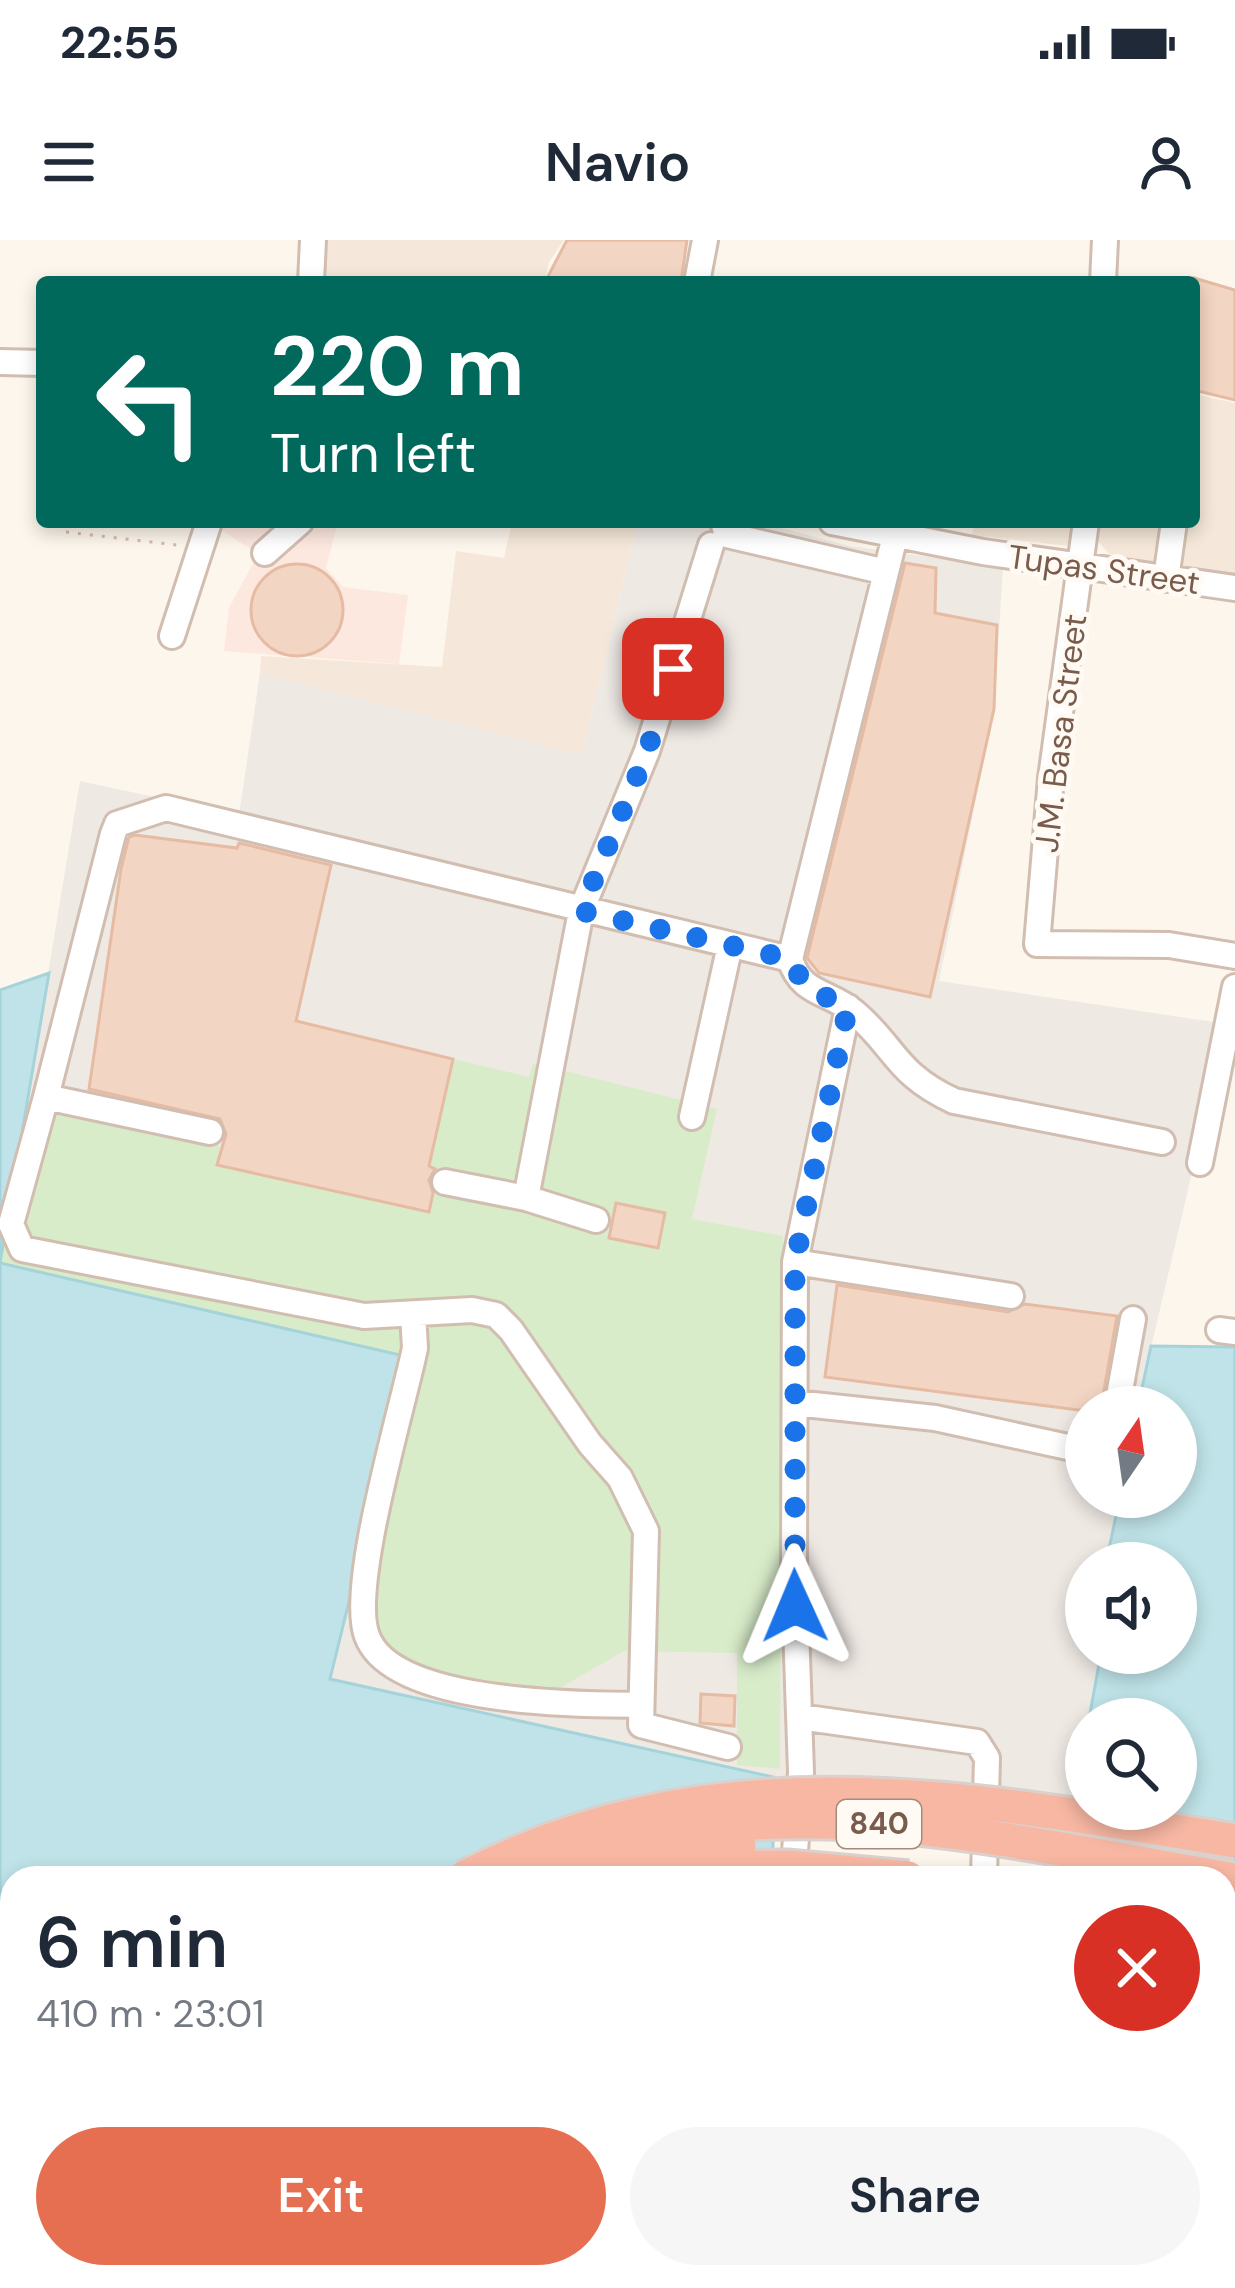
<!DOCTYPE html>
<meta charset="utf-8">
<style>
body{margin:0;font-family:"DM Sans",sans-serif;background:#f6f6f7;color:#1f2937;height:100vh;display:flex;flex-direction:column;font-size:45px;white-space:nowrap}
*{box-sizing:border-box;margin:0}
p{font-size:39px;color:#747a83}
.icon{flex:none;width:66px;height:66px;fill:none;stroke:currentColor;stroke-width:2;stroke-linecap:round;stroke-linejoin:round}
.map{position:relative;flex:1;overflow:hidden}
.side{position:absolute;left:0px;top:1626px;width:1236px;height:423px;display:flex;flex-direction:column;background:#fff;border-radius:36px 36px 0 0;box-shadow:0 6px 18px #0003}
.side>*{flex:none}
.banner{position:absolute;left:36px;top:36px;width:1164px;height:252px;border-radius:12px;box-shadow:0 6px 18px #0003;background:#00695c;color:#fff;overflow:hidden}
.needle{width:78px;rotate:13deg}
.fabs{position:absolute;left:1065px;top:1146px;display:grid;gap:24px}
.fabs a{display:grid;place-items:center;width:132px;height:132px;border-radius:50%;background:#fff;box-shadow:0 6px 18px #0003;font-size:60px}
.pin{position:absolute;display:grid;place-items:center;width:102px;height:102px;color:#fff;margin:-51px;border-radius:24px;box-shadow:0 6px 18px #0006}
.me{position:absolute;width:132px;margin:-66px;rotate:359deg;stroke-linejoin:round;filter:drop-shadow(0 0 9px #0008)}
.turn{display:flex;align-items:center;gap:42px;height:252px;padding:0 36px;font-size:54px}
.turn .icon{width:156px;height:156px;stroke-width:2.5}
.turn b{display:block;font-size:84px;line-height:102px}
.round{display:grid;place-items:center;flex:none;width:126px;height:126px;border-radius:63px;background:#f6f6f7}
.head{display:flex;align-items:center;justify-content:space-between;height:204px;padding:0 36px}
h1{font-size:72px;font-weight:600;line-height:90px}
.action{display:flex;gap:24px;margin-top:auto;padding:24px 36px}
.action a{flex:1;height:138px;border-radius:72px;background:#e76f51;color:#fff;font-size:48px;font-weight:600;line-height:138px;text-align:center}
.action a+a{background:#f6f6f7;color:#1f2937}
.status{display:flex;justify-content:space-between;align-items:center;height:84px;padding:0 60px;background:#fff;direction:ltr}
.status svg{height:33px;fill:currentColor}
header{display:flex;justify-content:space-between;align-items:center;height:156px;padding:0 36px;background:#fff;font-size:54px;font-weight:600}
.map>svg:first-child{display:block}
.residential{fill:#f5e8da}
.commercial{fill:#fde8e0}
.industrial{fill:#efe9e4}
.green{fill:#d8ecc9}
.water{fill:#bfe3e8;stroke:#a5d3da;stroke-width:3}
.pier{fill:#fdf6ec}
.building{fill:#f3d5c3;stroke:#e6bba3;stroke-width:3}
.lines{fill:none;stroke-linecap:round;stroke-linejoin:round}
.minor-casing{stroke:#d1beb0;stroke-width:30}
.highway-casing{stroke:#dad1cd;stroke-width:39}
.path{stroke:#d9b8a5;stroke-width:3;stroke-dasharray:3 9;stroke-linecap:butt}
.minor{stroke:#fff;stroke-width:24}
.highway{stroke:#f7b7a3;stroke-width:33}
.highway-bridge-casing{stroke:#dad1cd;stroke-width:39;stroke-linecap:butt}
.highway-bridge{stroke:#f7b7a3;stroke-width:33}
.route{stroke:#1a73e8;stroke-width:21;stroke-dasharray:0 37.8}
.labels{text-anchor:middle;stroke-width:10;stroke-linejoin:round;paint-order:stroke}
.shield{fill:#fffaf3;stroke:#a28b7f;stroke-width:3}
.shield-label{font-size:30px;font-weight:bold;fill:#7a5c4d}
.street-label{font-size:33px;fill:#7a5c4d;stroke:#fffaf3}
</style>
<div class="status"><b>22:55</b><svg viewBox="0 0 49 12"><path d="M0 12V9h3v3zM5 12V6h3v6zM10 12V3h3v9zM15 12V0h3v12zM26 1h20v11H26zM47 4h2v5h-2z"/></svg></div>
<header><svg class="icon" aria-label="menu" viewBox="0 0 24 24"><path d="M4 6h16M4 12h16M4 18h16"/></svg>Navio<svg class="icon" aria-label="person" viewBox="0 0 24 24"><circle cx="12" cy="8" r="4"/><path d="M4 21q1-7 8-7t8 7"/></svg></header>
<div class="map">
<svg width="1235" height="2048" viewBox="0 0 1235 2048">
<rect width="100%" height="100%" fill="#fdf6ec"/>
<path class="residential" d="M 327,0 L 564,0 L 549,22 L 544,42 L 325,42 Z
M 1194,154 L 1235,163 L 1235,336 L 1109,314 L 1093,295 L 1094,282 L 1194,282 Z
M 512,282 L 637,282 L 582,515 L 260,433 L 261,416 L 442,427 L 456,311 L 504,318 Z
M 975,282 L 1080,282 L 1077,307 L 972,295 Z"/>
<path class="commercial" d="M 219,282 L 338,282 L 326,328 L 343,347 L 408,355 L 399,424 L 224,411 L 229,368 L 258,314 L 215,286 Z"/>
<path class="industrial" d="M 637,282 L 758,282 L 850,306 L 1003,327 L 994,469 L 939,741 L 1227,784 L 1137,1167 L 1086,1167 L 1086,1257 L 1119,1257 L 1106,1323 L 1086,1323 L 1086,1413 L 1101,1413 L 1067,1593 L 773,1537 L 330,1439 L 408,1117 L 0,1023 L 80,541 L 239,575 L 260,433 L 582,515 Z"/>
<path class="green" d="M 453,819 L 529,837 L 533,823 L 717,869 L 692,979 L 783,996 L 780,1529 L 737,1525 L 737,1413 L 624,1411 L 546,1456 L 404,1426 L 381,1404 L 371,1374 L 409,1117 L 0,1023 L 27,863 L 220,906 L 218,925 L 429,971 L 439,932 L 429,926 Z"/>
<path class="water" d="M 49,733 L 0,1023 L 409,1117 L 330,1439 L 773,1537 L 773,1638 L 12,1638 L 12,2037 L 1224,2037 L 1224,1638 L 997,1638 L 999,1576 L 1068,1593 L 1086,1493 L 1086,1569 L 1176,1569 L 1176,1479 L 1089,1479 L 1101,1413 L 1176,1413 L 1176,1323 L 1106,1323 L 1120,1257 L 1176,1257 L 1176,1167 L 1138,1167 L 1151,1106 L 1235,1107 L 1235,2048 L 0,2048 L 0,750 Z"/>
<path class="pier" d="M 806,1565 L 969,1576 L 970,1638 L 802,1638 Z
M 993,1580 L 1235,1621 L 1235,1671 L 1224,1638 L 991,1638 Z"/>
<path class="building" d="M 567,0 L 687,0 L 681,42 L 545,42 Z
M 1194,38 L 1235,50 L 1235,160 L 1194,150 Z
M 905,323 L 936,328 L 935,373 L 997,385 L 994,469 L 930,757 L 819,733 L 807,718 Z
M251 370a46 46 0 1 1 92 0a46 46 0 1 1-92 0Z
M 135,595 L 237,608 L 239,603 L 331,625 L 296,781 L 453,819 L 429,926 L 435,929 L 429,940 L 433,953 L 429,972 L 217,925 L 226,894 L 220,879 L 89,849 L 121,629 L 129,597 Z
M 616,963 L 665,973 L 658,1008 L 609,998 Z
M 837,1045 L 1008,1072 L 1025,1064 L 1117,1076 L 1101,1167 L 1086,1171 L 825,1137 Z
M 701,1454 L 735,1456 L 734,1486 L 700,1483 Z"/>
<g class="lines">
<defs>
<path id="minor" d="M 311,42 L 313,0
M 697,42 L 705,0
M 1103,42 L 1105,0
M 0,122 L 42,123
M 723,282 L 727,295 L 886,332
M 832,282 L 983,312 L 1235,348
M 1086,282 L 1051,538 L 1037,704 L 1169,705 L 1235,716
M 895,296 L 790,719 C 801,755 829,751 854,772 C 895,806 895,834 954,861 L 1162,902
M 265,313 L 300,282
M 1166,339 L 1174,282
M 172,396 L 209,282
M 46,857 L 11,984 L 22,1009 L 364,1076 L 472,1070 L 496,1075 L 511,1090 L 590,1204 L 620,1238 L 646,1291 L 641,1485 L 728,1507
M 692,877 L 730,705
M 210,892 L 46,857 L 113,594 L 117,584 L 166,568 L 790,719
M 1200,923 L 1235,747
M 445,942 L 526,958 L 596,980
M 526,958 L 581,671 L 647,511 L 711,305
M 795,1022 L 1011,1056
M 413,1074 L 415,1108 C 403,1167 348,1347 367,1396 C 392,1465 580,1464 641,1465
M 1219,1090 L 1235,1092
M 795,1163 L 935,1178 L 1086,1211
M 1117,1167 L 1133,1079
M 800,1477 L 977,1502 L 987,1518 L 984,1638
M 793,1638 L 801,1532 L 794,1329 L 795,1022 L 848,767
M 782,2048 L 782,2037"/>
<path id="highway" d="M 1224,1658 L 1235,1660
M 1224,1727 L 1235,1730
M 0,1945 L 12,1937
M 0,2002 L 12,1994"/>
</defs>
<use href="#minor" class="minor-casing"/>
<use href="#highway" class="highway-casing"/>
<path class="path" d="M 66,292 L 177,305
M 0,2035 L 12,2027"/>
<use href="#minor" class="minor"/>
<use href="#highway" class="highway"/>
<defs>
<path id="highway-bridge" d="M 707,1628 L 787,1627 L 908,1638
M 611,1630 L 739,1606
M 464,1638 C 714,1508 970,1557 1235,1601
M 526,1638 C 751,1532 1003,1601 1235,1640"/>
</defs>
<use href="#highway-bridge" class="highway-bridge-casing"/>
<use href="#highway-bridge" class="highway-bridge"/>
</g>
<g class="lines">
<path class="route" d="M 673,429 L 647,512 L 581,671 L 790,719 L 806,748 L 848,767 L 795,1022 L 795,1366"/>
</g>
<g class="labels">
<rect class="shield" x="837" y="1560" width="84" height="48" rx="9"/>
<g class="shield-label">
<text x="879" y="1594">840</text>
</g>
<g class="street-label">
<text transform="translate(1104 329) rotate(8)" y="12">Tupas Street</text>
<text transform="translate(1060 493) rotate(-83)" y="12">J.M. Basa Street</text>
</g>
</g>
</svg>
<div class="fabs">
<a><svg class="needle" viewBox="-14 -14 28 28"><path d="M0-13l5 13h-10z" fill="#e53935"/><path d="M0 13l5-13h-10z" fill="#747a83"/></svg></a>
<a><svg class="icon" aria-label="sound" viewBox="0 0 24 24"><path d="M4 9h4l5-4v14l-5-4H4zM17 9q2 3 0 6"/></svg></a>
<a><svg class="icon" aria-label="search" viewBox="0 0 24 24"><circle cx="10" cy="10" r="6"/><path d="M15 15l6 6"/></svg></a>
</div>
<div class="pin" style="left:673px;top:429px;background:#d93025"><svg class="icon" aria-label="arrive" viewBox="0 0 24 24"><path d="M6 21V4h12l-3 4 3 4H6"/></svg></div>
<svg class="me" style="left:795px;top:1366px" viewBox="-20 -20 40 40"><path d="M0-17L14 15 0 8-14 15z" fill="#1a73e8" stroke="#fff" stroke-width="4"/></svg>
<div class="banner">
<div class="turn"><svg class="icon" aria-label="left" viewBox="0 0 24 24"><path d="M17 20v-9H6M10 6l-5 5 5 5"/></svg><div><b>220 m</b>Turn left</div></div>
</div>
<section class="side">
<div class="head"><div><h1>6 min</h1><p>410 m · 23:01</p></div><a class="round" style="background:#d93025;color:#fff"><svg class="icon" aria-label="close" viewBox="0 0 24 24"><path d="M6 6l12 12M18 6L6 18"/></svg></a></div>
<div class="action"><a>Exit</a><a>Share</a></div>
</section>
</div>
